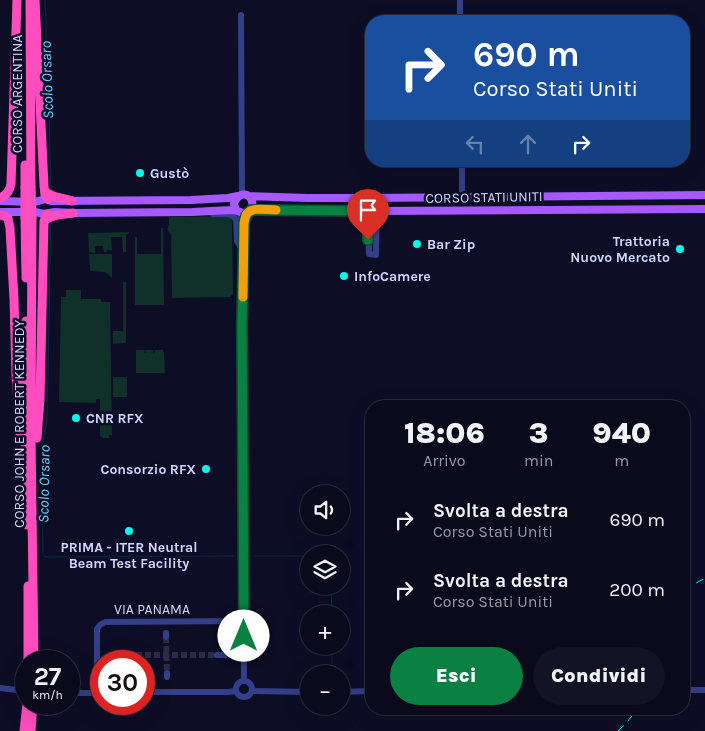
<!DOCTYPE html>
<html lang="it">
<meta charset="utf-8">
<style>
body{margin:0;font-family:Karla,sans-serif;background:#131325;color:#f1f3f6;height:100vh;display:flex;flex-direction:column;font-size:19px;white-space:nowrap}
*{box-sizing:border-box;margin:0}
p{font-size:16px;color:#999aa3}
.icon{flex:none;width:28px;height:28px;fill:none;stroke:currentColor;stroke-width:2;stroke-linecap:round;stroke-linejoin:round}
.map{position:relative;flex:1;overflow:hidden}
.sheet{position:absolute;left:365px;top:400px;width:325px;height:315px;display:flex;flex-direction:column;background:#0a0a1c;border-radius:20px;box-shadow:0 5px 20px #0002,0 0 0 1px #2a2b3b}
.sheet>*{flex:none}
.banner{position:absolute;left:365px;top:15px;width:325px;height:152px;border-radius:20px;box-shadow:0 5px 20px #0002,0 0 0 1px #2a2b3b;background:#1a4fa0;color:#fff;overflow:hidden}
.tools{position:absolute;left:300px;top:485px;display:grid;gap:10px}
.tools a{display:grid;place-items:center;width:50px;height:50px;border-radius:50%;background:#0a0a1c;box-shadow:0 5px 20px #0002,0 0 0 1px #2a2b3b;font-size:25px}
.speed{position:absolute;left:15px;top:650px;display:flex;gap:10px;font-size:25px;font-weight:700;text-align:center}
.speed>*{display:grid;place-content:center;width:65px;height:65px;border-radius:50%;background:#0a0a1c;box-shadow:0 5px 20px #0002,0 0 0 1px #2a2b3b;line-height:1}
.speed small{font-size:12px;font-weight:400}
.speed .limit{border:8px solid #d22;background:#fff;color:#111}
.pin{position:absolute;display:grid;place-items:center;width:42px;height:42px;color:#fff;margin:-51px -21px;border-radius:50% 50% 50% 0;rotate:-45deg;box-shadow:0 0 5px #0007}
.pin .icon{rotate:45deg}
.me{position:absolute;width:55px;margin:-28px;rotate:0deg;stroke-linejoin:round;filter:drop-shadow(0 0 4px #0008)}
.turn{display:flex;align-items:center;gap:18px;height:105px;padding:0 25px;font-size:22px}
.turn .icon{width:65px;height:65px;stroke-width:2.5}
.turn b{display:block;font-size:35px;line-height:42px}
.lanes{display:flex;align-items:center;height:48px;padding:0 25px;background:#0003;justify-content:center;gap:25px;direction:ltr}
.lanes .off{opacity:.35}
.eta{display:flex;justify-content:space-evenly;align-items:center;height:85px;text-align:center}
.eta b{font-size:30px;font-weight:800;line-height:35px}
.primary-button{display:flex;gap:10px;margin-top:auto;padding:10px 25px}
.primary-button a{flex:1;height:58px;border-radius:30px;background:#0b8043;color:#fff;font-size:20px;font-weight:800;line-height:58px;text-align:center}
.primary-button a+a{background:#131325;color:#f1f3f6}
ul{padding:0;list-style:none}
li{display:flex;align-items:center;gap:15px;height:70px;padding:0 25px}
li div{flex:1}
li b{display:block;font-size:19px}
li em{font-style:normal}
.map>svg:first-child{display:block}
.green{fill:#0f312a}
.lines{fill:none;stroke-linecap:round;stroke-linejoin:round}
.stream{stroke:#082b4a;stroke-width:1}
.minor-tunnel{stroke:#2b2b47;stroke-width:6;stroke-dasharray:6 3;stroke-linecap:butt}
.minor{stroke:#343f89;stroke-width:6}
.major{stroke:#a559ff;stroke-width:8}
.highway{stroke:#ff4dc0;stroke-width:9}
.rail{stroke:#00fdec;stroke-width:1;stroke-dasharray:8 6;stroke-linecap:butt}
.highway-bridge{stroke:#ff4dc0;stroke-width:9}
.route-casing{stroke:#07532c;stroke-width:12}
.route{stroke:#0b8043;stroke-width:9}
.slow{stroke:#f59e0b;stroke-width:9}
.poi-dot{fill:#00fdec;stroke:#0d0d26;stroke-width:2}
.labels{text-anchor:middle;stroke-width:5;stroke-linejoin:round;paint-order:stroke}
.street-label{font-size:14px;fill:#d2d5ff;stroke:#0d0d26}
.poi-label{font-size:14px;font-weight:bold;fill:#d2d5ff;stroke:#0d0d26;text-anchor:start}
.water-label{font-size:15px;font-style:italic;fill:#60d0ff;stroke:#0d0d26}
</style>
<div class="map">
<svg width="705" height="731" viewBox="0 0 705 731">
<rect width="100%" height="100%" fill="#0d0d26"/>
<path class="green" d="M 228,216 L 232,220 L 233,295 L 231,295 L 231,297 L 172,298 L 171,234 L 168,231 L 168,226 L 169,225 L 169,217 Z
M 161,228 L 163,228 L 164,305 L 135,305 L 135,237 L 137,237 L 137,254 L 161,254 Z
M 129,232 L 129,234 L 126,234 L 126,252 L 123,252 L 122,237 L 111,237 L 112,250 L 107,250 L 107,252 L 104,252 L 103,246 L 95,246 L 95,253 L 89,252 L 88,233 Z
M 89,254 L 112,254 L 112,278 L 105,272 L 90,271 Z
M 123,282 L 126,282 L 126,343 L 113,344 L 113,331 L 123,331 Z
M 66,290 L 81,290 L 81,299 L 101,299 L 101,302 L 110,302 L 112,435 L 109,435 L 109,438 L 103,438 L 100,436 L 100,399 L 96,399 L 96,403 L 59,402 L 61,297 L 66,297 Z
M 136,350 L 144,350 L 145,353 L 146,353 L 146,350 L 153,350 L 153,353 L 155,352 L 155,350 L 163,350 L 163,352 L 164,352 L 165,373 L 136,373 Z
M 113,377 L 127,377 L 127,397 L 113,397 Z"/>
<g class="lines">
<path class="stream" d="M 45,0 L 46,20 L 47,94 L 49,109 L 51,191
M 51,222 L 47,420 L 42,447 L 42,459 L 43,555 L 46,557 L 234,556
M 253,556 L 309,556
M 341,557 L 347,557
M 331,586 L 332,614
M 332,646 L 332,674"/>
<path class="minor-tunnel" d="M 166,637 L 167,673
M 118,655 L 217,655"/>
<path class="minor" d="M 460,0 L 460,21
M 241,15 L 242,194
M 462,161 L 462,198
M 368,198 L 369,254 L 376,255 L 377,198
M 240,213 L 243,223 L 242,326 L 244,681
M 213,214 L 228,214 L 234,217 L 236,220 L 237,241 L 243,250
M 166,633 L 166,637
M 113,655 L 118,655
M 217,655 L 225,655
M 167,673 L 167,677
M236 689a8 8 0 1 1 16 0a8 8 0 1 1-16 0Z
M 0,688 L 26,691
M 684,690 L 705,690
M 252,691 L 309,692
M 144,692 L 228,692 L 236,691
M 341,692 L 371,691
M 69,693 L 100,693
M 97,693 L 97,629 L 100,625 L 105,622 L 244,621"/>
<path class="major" d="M 249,196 L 308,198 L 368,198 L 705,195
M 0,201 L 35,202 L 45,199 L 51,201 L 191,200 L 228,198 L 238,196
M 251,210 L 377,211 L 705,209
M 0,212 L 35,212 L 44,214 L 55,212 L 73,213 L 192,212 L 232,210 C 241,210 244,218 252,208 C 255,193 238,189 234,204 L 236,210"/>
<path class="highway" d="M 30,0 L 31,187
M 35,0 L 44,186 L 45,195 L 48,199
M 25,187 L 25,165
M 45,191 C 53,199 62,197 72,201
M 0,198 C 7,195 10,191 11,184 L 17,0
M 0,215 L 4,216 L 8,218 L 10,228 L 14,299 L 16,374 L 20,434
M 25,218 L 26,278
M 32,218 L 31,437 L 34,661
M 44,221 C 53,214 62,215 73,213
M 26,321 L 25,475 L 27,525
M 37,438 L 40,399 L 44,221 L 47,214
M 28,586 L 28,661
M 24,731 L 27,704
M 31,731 L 33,704"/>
<path class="rail" d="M 684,590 L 705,578
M 618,731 L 628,721 L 637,709"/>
<path class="highway-bridge" d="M 31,187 L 32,218
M 25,218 L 25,187"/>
</g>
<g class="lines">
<defs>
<path id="route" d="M 244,636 L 242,326 L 244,223 C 245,217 246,215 251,210 L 368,211 L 368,240"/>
</defs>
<use href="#route" class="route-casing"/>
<use href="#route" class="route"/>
<path class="slow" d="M 243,297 L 244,223 C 244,223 246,215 246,215 C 251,206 267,210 276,210"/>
</g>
<g class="poi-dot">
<circle cx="140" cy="173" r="5"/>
<circle cx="417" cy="244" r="5"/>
<circle cx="680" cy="249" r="5"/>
<circle cx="344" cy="276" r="5"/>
<circle cx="76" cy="418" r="5"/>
<circle cx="206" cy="469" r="5"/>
<circle cx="129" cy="531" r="5"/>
</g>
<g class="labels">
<g class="street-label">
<text transform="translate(17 94) rotate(-90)" y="5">CORSO ARGENTINA</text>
<text transform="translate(484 197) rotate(-1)" y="5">CORSO STATI UNITI</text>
<text transform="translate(19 424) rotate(-90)" y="5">CORSO JOHN E ROBERT KENNEDY</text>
<text x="152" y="614">VIA PANAMA</text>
</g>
<g class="poi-label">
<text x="150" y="178">Gustò</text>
<text x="670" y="246" text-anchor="end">Trattoria<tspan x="670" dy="16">Nuovo Mercato</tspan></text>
<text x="427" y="249">Bar Zip</text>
<text x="354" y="281">InfoCamere</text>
<text x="86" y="423">CNR RFX</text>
<text x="196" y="474" text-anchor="end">Consorzio RFX</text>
<text x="129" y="552" text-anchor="middle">PRIMA - ITER Neutral<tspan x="129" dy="16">Beam Test Facility</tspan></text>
</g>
<g class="water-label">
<text transform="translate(47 80) rotate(-92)" y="5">Scolo Orsaro</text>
<text transform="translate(44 484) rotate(-89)" y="5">Scolo Orsaro</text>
</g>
</g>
</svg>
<div class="tools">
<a><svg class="icon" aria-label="sound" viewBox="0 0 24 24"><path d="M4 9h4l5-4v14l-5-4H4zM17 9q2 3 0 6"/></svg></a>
<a><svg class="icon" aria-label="layers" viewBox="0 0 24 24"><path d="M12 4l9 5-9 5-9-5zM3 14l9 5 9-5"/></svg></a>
<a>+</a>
<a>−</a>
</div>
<div class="speed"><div>27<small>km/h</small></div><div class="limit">30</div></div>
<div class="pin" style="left:368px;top:240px;background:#d93025"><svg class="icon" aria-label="arrive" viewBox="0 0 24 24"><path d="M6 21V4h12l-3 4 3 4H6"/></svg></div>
<svg class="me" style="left:244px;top:636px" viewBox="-20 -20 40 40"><circle r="19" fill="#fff"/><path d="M0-13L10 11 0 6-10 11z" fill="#0b8043"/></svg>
<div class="banner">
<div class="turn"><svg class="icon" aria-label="right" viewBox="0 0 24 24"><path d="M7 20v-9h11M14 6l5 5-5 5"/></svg><div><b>690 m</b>Corso Stati Uniti</div></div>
<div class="lanes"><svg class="icon off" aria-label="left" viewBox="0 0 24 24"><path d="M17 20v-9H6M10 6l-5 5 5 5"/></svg><svg class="icon off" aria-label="ahead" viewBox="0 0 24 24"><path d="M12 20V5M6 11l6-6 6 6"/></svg><svg class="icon" aria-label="right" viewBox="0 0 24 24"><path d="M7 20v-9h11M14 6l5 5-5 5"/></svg></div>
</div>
<section class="sheet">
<div class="eta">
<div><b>18:06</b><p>Arrivo</p></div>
<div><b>3</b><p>min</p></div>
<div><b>940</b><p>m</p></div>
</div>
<ul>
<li><svg class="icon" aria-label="right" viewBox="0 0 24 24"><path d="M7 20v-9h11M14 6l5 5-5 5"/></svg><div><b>Svolta a destra</b><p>Corso Stati Uniti</p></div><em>690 m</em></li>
<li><svg class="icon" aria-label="right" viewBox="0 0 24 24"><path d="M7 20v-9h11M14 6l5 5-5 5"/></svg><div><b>Svolta a destra</b><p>Corso Stati Uniti</p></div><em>200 m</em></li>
</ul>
<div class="primary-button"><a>Esci</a><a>Condividi</a></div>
</section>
</div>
